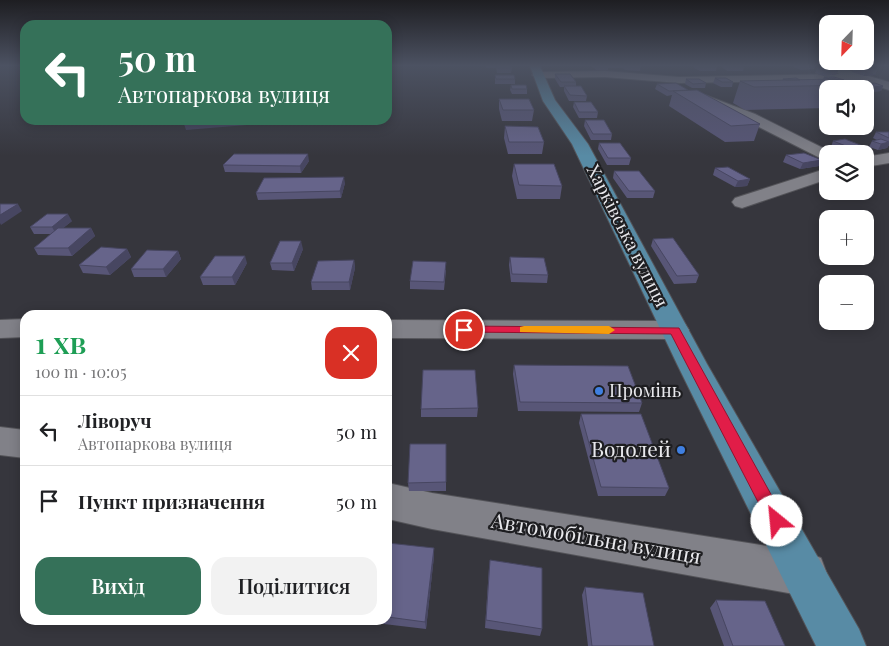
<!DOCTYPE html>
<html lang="uk">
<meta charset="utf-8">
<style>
body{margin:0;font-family:"Playfair Display",serif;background:#f2f2f2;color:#202124;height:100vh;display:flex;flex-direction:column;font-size:19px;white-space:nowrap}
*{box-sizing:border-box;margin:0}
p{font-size:16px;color:#757577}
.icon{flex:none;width:28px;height:28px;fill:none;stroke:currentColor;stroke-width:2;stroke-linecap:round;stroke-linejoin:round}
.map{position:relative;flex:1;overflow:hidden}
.sheet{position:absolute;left:20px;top:310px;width:372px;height:315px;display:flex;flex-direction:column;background:#fff;border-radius:15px;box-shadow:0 2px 12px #0003}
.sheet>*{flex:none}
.hud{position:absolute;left:20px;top:20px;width:372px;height:105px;border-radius:15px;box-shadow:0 2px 12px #0003;background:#357159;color:#fff;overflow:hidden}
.needle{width:32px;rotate:203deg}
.tools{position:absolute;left:819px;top:15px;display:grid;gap:10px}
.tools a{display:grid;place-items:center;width:55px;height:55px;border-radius:10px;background:#fff;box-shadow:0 2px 12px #0003;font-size:25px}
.pin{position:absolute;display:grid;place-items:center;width:42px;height:42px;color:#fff;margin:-21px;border:2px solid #fff;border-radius:50%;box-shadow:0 1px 5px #0007}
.me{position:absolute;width:55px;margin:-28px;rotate:332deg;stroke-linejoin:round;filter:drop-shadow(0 0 4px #0008)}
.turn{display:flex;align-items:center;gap:18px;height:105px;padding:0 15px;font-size:22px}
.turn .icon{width:65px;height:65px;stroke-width:2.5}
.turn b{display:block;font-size:35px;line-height:42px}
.round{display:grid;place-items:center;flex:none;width:52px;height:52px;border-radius:15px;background:#f2f2f2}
.summary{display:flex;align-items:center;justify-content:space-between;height:85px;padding:0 15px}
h1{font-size:30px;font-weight:600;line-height:38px;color:#1e9e55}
.action{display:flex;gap:10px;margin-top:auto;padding:10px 15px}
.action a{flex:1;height:58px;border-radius:15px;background:#357159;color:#fff;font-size:20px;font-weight:600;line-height:58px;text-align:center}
.action a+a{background:#f2f2f2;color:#202124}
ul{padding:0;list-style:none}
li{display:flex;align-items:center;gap:15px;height:70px;padding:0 15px;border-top:1px solid #e0e0e0}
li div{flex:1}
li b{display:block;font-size:19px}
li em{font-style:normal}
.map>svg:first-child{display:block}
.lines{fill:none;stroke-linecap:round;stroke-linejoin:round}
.street-casing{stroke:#535358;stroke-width:2}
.secondary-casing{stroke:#535358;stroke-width:2}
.primary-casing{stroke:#535358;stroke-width:2}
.street{fill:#818188;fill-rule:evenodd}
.secondary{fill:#818188;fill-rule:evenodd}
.primary{fill:#588ba5;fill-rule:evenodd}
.wall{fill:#585677}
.shaded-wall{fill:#474661}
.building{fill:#66648a;stroke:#474661}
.route{fill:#e11d48;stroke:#92132f}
.slow{fill:#f59e0b}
.shop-dot{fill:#3f7fe0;stroke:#1e1e21;stroke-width:2}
.labels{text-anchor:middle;stroke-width:4.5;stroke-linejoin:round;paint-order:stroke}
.street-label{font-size:18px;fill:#e8e8ec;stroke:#1e1e21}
.poi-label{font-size:18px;fill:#e8e8ec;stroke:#1e1e21;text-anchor:start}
.near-poi-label{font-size:21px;fill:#e8e8ec;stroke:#1e1e21;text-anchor:end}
.near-street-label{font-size:21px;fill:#e8e8ec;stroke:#1e1e21}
</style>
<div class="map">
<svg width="889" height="646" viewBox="0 0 889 646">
<rect width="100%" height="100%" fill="#36363d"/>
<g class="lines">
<defs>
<path id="street" d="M 841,68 L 889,82 L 889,90 L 858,80 L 679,83 L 605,77 L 538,78 L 532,75 L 538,72 L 605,71 L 679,77 L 839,74 L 836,71 Z
M 705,95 L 755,114 L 835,154 L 828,154 L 828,161 L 822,159 L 745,120 L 701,102 L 699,99 L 701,96 Z
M 889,153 L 889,163 L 865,167 L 865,157 Z
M 828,168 L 828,179 L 742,208 L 735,206 L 732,202 L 735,198 Z
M 0,427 L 25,430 L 25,458 L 0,455 Z
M 388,483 L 432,493 L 805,552 L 821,558 L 827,574 L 821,590 L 805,596 L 432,529 L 388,519 Z"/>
<path id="secondary" d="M 25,319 L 25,337 L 0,338 L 0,320 Z
M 388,320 L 675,321 L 685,324 L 689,330 L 685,336 L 675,339 L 388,338 Z"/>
<path id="primary" d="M 530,66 L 540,66 L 555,100 L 588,144 L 707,364 L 859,629 L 866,646 L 816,646 L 677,364 L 572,144 L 543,101 Z"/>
</defs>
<use href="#street" class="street-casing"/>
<use href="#secondary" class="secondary-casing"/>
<use href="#primary" class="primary-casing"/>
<use href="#street" class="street"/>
<use href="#secondary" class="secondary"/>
<use href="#primary" class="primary"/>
</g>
<path class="wall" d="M 486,66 L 510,66 L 512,68 L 511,73 L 497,73 L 496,68 L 486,68 Z
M 592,66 L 641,66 L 640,71 L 625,70 L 623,68 L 608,68 L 608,70 L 596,70 Z
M 694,66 L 716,66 L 717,67 L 716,71 L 700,71 L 694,68 Z
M 723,66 L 743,66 L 744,67 L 743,71 L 727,71 L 722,67 Z
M 794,66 L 816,66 L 814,69 L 801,70 L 794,67 Z
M 854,67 L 877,70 L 875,75 L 864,76 L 852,72 Z
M 817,68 L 838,70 L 836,75 L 823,76 L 815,73 Z
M 555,74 L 576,82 L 576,86 L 587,96 L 586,101 L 569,101 L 564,91 L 564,87 L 560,87 L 555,79 Z
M 495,75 L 515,79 L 515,84 L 495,84 Z
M 824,77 L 844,80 L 843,82 L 852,85 L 850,89 L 828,89 L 828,108 L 745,110 L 733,103 L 740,81 L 782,80 L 783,79 L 800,80 L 823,79 Z
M 715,78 L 733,82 L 732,87 L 721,87 L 713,83 Z
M 686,79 L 706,83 L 705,88 L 692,88 L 685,84 Z
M 657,84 L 688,90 L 688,91 L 760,124 L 754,141 L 725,142 L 669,106 L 672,95 L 667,96 L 655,89 Z
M 864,84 L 883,86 L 881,91 L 870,92 L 865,90 L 865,89 L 862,89 Z
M 511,85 L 527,89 L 527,94 L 512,94 L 510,90 Z
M 499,99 L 534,110 L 532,121 L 502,121 L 499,109 Z
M 574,102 L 598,112 L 597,118 L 579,118 L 573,107 Z
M 585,120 L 612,134 L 611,140 L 591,140 L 584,126 Z
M 505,126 L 544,142 L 542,154 L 508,154 L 504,138 Z
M 876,132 L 889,132 L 889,145 L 887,148 L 878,150 L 869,147 L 872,141 L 877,140 L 873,138 Z
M 845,139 L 860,152 L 848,154 L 831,147 L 833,141 Z
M 599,143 L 631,158 L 629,165 L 607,165 L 598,149 Z
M 786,155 L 819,166 L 800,169 L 783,162 Z
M 309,161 L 301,173 L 225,172 L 223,165 Z
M 514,164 L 562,186 L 560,199 L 517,199 L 512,176 Z
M 715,168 L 750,179 L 747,186 L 735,187 L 713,175 Z
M 614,171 L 655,191 L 653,198 L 627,198 L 613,178 Z
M 345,183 L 341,198 L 258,200 L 256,193 Z
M 72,221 L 63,228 L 91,228 L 95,236 L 72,256 L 38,255 L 34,248 L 51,234 L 34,234 L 30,227 Z
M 653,239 L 699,275 L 696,283 L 674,284 L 651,246 Z
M 127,249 L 131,257 L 110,275 L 83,273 L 79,265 Z
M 303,249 L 294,271 L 272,270 L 270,263 Z
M 178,251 L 181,259 L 166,277 L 134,277 L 131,269 Z
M 510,257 L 548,275 L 547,283 L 511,282 L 509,265 Z
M 354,260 L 355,268 L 350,290 L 312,290 L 311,282 Z
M 247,263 L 235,285 L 203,285 L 200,277 Z
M 446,270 L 444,290 L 410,289 L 410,281 Z
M 514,365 L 642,403 L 639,412 L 518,411 L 513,374 Z
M 478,408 L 477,417 L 421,417 L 421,409 Z
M 581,414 L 669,488 L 665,496 L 598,496 L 579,423 Z
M 446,444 L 446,491 L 409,491 L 408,483 Z
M 388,543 L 434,556 L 426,629 L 367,622 L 366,620 L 388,620 Z
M 489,568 L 542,629 L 540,636 L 485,628 Z
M 585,587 L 654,646 L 588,646 L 582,595 Z
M 716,600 L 785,646 L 724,646 L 710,608 Z
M 309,620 L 325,620 L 325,622 Z"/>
<path class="shaded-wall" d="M 877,70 L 875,75 L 864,76 L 866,71 Z
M 883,86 L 881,91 L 870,92 L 873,87 Z
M 235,120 L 296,120 L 296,121 L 186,130 L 184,124 Z
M 889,142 L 889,145 L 887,148 L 878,150 L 881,144 Z
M 863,146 L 860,152 L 848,154 L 851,148 Z
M 308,154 L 309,161 L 301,173 L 300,166 Z
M 822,160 L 819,166 L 800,169 L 803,163 Z
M 344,177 L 345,183 L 341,198 L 340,191 Z
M 750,179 L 747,186 L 735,187 L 738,181 Z
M 18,204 L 22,211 L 1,225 L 0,223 L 0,215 Z
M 68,214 L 72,221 L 56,234 L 52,227 Z
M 91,228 L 95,236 L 72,256 L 68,248 Z
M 301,241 L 303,249 L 294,271 L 292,263 Z
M 127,249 L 131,257 L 110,275 L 106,267 Z
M 178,251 L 181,259 L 166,277 L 163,269 Z
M 245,256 L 247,263 L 235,285 L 232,277 Z
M 354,260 L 355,268 L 350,290 L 349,282 Z
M 434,548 L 434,556 L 426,629 L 425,622 Z"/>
<path class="building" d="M 496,66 L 510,66 L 512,68 L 497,68 Z
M 699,66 L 716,66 L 717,67 L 701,67 Z
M 728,66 L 743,66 L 744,67 Z
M 854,67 L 865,67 L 877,70 L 866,71 Z
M 817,68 L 830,68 L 838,71 L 825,71 Z
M 555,74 L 570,74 L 576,82 L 561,82 Z
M 495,75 L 514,75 L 515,79 L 496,79 Z
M 824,77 L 834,77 L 844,80 L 839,80 L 835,79 L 829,79 Z
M 715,78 L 726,78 L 733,82 L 722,82 Z
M 796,78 L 800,80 L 786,80 L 783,79 Z
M 686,79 L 699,79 L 706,83 L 693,84 Z
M 835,79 L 852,85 L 754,87 L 740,81 Z
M 676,83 L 688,90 L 669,91 L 657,84 Z
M 875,83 L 883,86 L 873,87 L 864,84 Z
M 511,85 L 526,85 L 527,89 L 512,89 Z
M 564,86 L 581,86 L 587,96 L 570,95 Z
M 697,90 L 760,124 L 731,126 L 673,91 Z
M 499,99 L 529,99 L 534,110 L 503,110 Z
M 574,102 L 591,102 L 598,112 L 579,112 Z
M 186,120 L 235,120 L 184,124 Z
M 585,120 L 604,120 L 612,134 L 593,134 Z
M 505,126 L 538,127 L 544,142 L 509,142 Z
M 876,132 L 889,132 L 889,138 Z
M 845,139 L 863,146 L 851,148 L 833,141 Z
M 881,139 L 889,142 L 881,144 L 872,141 Z
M 599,143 L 620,143 L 631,158 L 608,158 Z
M 804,153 L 822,160 L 803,163 L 786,155 Z
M 234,154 L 308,154 L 300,166 L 223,165 Z
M 514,164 L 554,164 L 562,186 L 519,185 Z
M 728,167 L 750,179 L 738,181 L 715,168 Z
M 614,171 L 639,171 L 655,191 L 629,191 Z
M 344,177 L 340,191 L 256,193 L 264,178 Z
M 0,204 L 18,204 L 0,215 Z
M 47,214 L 68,214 L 52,227 L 30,227 Z
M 58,228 L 91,228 L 68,248 L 34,248 Z
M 673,238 L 699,275 L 677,276 L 653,239 Z
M 280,241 L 301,241 L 292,263 L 270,263 Z
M 101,247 L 127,249 L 106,267 L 79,265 Z
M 147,250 L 178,251 L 163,269 L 131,269 Z
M 215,256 L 245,256 L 232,277 L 200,277 Z
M 510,257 L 544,258 L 548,275 L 512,274 Z
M 354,260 L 349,282 L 311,282 L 318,261 Z
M 413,261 L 446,262 L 444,282 L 410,281 Z
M 514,365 L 628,366 L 642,403 L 520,402 Z
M 423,370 L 475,370 L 478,408 L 421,409 Z
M 581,414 L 641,414 L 669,488 L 601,487 Z
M 410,444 L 446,444 L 446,482 L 408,483 Z
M 388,543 L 434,548 L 425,622 L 388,617 Z
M 490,560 L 542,568 L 542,629 L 486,620 Z
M 585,587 L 643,593 L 654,646 L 592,646 Z
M 716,600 L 765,601 L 785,646 L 733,646 Z"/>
<linearGradient id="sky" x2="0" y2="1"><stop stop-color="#1e1e22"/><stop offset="0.42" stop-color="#4c5262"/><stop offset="1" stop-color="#4c5262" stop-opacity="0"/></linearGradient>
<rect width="889" height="156" fill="url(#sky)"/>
<path class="route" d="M 464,326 L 679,328 L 783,516 L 785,521 L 783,527 L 777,529 L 771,527 L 671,334 L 460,332 L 460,327 Z"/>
<path class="slow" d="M 524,326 L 609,326 L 615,330 L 609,334 L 520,332 L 520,327 Z"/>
<g class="shop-dot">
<circle cx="599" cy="391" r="5"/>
<circle cx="681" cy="450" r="5"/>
</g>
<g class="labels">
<g class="street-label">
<text transform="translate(627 236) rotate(63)" y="6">Харківська вулиця</text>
</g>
<g class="poi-label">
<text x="609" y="397">Промінь</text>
</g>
<g class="near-poi-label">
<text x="671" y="457">Водолей</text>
</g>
<g class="near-street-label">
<text transform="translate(596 539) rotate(10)" y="7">Автомобільна вулиця</text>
</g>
</g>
</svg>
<div class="tools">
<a><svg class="needle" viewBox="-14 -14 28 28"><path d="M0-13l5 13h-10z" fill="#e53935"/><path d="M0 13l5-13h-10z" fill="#757577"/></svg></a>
<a><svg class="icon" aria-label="sound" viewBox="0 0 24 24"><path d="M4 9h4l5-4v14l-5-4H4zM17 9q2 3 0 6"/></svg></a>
<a><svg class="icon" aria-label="layers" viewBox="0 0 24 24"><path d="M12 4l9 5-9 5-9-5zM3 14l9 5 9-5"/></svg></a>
<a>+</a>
<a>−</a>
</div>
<div class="pin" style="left:464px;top:330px;background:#d93025"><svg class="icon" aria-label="arrive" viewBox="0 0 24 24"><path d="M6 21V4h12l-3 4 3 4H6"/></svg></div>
<svg class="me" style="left:777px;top:521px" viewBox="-20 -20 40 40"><circle r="19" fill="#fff"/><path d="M0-13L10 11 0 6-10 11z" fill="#e11d48"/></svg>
<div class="hud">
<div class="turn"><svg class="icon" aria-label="left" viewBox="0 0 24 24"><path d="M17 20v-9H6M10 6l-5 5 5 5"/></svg><div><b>50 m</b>Автопаркова вулиця</div></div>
</div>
<section class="sheet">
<div class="summary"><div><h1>1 хв</h1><p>100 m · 10:05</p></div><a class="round" style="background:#d93025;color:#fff"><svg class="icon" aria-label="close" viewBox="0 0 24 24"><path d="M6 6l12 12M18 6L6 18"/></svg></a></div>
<ul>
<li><svg class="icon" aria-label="left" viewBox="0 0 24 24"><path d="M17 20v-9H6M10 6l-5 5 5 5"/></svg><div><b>Ліворуч</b><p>Автопаркова вулиця</p></div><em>50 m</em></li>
<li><svg class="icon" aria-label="arrive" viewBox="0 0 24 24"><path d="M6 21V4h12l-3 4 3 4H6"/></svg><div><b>Пункт призначення</b></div><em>50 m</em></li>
</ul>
<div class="action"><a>Вихід</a><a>Поділитися</a></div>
</section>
</div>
